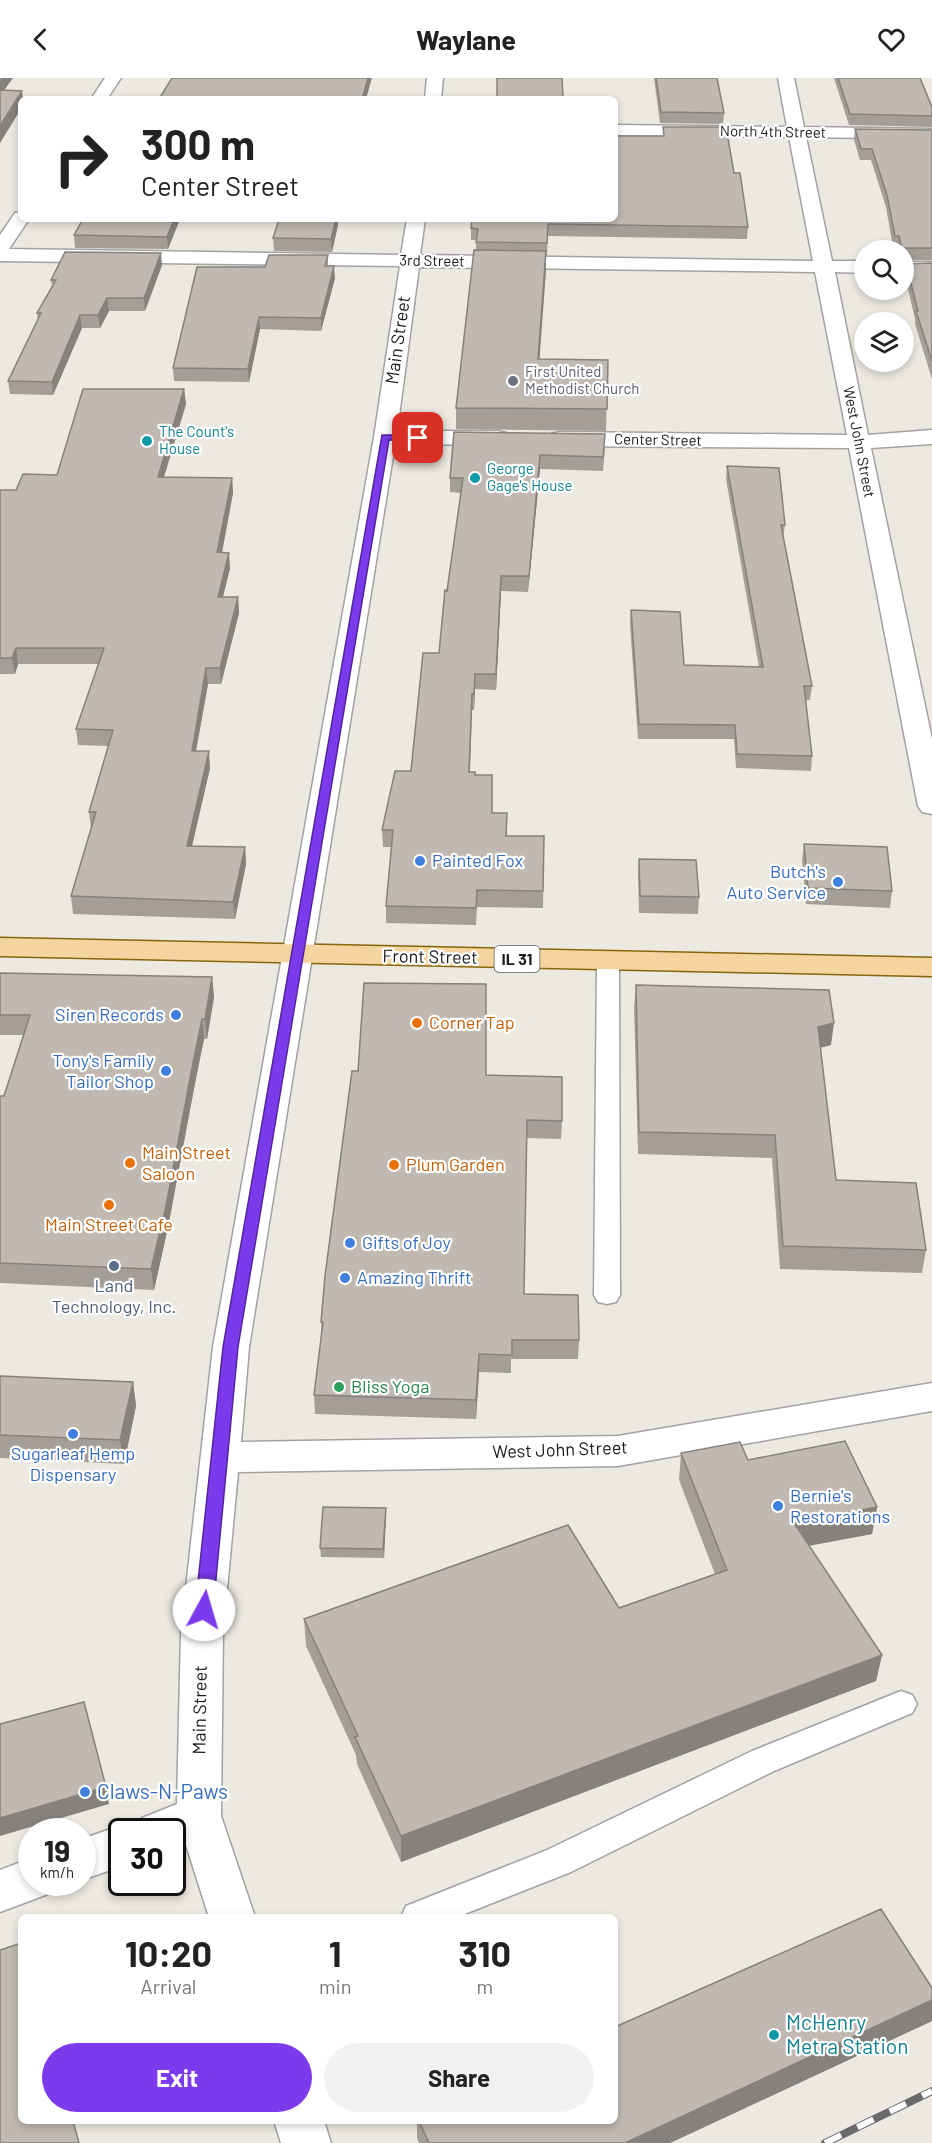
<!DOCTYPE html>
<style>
body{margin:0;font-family:Barlow,sans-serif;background:#f2f2f2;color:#222;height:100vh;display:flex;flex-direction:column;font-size:22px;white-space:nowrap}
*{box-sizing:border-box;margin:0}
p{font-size:20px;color:#767676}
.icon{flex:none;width:33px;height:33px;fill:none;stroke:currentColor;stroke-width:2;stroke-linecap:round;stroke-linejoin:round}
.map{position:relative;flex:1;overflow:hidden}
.sheet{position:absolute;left:18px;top:1836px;width:600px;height:210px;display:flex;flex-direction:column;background:#fff;border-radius:9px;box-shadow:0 3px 9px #0003}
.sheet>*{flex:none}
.guide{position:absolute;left:18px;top:18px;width:600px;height:126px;border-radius:9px;box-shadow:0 3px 9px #0003;background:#fff;color:#222;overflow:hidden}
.controls{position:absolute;left:854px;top:162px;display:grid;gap:12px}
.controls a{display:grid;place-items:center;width:60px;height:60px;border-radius:50%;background:#fff;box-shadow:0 3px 9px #0003;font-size:30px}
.speed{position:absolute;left:18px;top:1740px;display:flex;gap:12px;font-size:30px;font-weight:700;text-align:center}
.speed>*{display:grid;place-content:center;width:78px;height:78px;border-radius:50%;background:#fff;box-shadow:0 3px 9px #0003;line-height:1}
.speed small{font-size:15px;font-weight:400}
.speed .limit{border:3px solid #111;border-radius:9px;background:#fff;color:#111}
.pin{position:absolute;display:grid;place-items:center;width:51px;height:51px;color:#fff;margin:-26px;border-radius:12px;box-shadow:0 3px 9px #0006}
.me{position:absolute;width:66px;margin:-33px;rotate:6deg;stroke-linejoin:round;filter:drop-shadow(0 0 4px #0008)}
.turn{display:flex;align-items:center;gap:21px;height:126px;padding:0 24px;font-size:27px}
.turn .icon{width:78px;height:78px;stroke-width:2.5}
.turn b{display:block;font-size:42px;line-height:51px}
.eta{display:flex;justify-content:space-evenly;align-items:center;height:102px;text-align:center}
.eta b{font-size:36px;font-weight:700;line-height:42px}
.cta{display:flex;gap:12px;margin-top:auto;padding:12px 24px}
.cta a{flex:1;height:69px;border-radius:36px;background:#7c3aed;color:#fff;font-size:24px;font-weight:700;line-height:69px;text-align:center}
.cta a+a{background:#f2f2f2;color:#222}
header{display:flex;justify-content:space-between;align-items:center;height:78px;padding:0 24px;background:#fff;font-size:27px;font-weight:700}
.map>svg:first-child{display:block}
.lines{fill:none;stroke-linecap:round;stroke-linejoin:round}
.service-casing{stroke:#a2a2a2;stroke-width:3}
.minor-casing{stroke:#a2a2a2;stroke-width:3}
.primary-casing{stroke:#87650b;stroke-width:3}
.service{fill:#fff;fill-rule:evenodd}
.minor{fill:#fff;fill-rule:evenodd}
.primary{fill:#f4d49f;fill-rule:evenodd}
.rail-casing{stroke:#696969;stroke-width:8}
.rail{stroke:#fff;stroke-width:6;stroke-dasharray:18;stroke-linecap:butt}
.wall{fill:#a59e98}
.shaded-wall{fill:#86817c}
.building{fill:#c0b8b1;stroke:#86817c;stroke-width:1.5}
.route{fill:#7c3aed;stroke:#51269a;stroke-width:1.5}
.worship-dot{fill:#6b7280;stroke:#fff;stroke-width:2}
.culture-dot{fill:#0f9aa8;stroke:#fff;stroke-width:2}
.shop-dot{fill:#3f7fe0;stroke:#fff;stroke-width:2}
.food-dot{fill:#e8710a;stroke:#fff;stroke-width:2}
.service-dot{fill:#5c6f8a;stroke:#fff;stroke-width:2}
.leisure-dot{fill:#2e9e5b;stroke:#fff;stroke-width:2}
.labels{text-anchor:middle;stroke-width:4.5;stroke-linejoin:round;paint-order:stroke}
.far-street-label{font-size:15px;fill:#1b1b1b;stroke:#fff}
.far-worship-label{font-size:15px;fill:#5b616d;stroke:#fff;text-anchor:start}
.far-culture-label{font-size:15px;fill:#0d838f;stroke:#fff;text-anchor:start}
.shield{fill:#fff;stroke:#5f5f5f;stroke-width:1.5}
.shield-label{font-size:16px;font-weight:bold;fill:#1b1b1b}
.street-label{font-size:18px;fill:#1b1b1b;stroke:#fff}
.shop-label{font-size:18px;fill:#366cbe;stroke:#fff;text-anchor:start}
.food-label{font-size:18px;fill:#c56008;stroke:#fff;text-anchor:start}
.service-label{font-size:18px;fill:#4e5e75;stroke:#fff}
.leisure-label{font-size:18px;fill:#27864d;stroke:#fff;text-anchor:start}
.near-shop-label{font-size:21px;fill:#366cbe;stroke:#fff;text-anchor:start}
.near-culture-label{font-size:21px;fill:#0d838f;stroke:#fff;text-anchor:start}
</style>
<header><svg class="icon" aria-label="back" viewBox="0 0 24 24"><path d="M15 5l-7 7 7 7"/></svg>Waylane<svg class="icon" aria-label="heart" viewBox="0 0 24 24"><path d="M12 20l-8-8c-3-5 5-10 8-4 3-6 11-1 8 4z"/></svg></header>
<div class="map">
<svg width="932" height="2065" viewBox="0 0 932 2065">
<rect width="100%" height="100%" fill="#ece9e1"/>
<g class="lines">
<defs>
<path id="service" d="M 608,876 L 616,878 L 619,883 L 620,1217 L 616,1224 L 607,1226 L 598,1224 L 594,1217 L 597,883 L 600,878 Z
M 901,1613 L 912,1617 L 917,1626 L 912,1635 L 774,1693 L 571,1794 L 457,1839 L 401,1839 L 406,1828 L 547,1772 L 752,1673 Z"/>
<path id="minor" d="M 105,0 L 121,0 L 107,21 L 91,21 Z
M 427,0 L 443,0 L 441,21 L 425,21 Z
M 778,0 L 794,0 L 804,49 L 932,51 L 932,61 L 806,59 L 832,183 L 864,183 L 864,195 L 835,194 L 868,357 L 932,352 L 932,366 L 871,370 L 932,661 L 932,736 L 922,734 L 918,728 L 849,370 L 559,368 L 551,366 L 548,361 L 551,356 L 559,354 L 847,357 L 815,194 L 419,189 L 397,353 L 498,353 L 506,355 L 509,360 L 506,365 L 498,367 L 395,366 L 249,1269 L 241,1364 L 618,1358 L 932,1305 L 932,1333 L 618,1388 L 238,1394 L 223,1554 L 221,1738 L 255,1839 L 209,1839 L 185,1764 L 172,1769 L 172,1754 L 122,1754 L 122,1788 L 82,1802 L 82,1761 L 122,1747 L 136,1752 L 142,1740 L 177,1726 L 181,1554 L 213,1269 L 374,359 L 400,188 L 0,183 L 0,157 L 15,135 L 21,134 L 21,141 L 29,141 L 9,171 L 401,177 L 407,141 L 425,141 L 420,177 L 813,183 L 789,59 L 615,57 L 615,47 L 787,49 Z
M 903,184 L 932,184 L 932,196 L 903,196 Z
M 32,1780 L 32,1804 L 53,1804 L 48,1816 L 0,1834 L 0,1792 Z
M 274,2043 L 324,2043 L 331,2065 L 281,2065 Z"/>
<path id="primary" d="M 0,860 L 932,880 L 932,898 L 0,878 Z"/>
</defs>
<use href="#service" class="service-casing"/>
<use href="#minor" class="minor-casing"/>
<use href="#primary" class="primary-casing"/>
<use href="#service" class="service"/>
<use href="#minor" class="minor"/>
<use href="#primary" class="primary"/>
<defs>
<path id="rail" d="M 825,2065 L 932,2013"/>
</defs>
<use href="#rail" class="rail-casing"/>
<use href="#rail" class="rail"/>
</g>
<path class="wall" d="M 654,0 L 717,0 L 724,35 L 723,46 L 660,45 Z
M 834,0 L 920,0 L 932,29 L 932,49 L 849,47 Z
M 663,49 L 734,95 L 748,149 L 747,161 L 548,158 L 547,177 L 546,177 L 539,281 L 608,282 L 606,353 L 456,351 L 456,330 L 476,172 L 476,162 L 471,162 L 471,150 L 663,58 Z
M 855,51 L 932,52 L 932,182 L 903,182 L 903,172 L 898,172 L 897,171 L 893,170 L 886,129 L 871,82 L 860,82 L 854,62 Z
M 83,141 L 180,141 L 168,171 L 75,170 L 74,157 Z
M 338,147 L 332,174 L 274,173 L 273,160 Z
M 328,177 L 328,188 L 335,200 L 321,253 L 260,251 L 249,304 L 174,303 L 173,290 L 265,189 Z
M 932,185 L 932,301 L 915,246 L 915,241 L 905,198 L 906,186 Z
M 162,187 L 145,233 L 109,233 L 100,250 L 82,250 L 53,317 L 10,316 L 8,303 L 38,243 L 37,235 L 52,208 L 51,202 Z
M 184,311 L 186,326 L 164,399 L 232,400 L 233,415 L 222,474 L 230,490 L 223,519 L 238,519 L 239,535 L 221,606 L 208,606 L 196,673 L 210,690 L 192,768 L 245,769 L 246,786 L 235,841 L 73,836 L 71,818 L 91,751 L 89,734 L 108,668 L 78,667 L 76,651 L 98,586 L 18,586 L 15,596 L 0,596 L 0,412 L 16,412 L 57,397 Z
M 454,354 L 605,370 L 603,393 L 540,391 L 528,514 L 501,513 L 496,612 L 475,611 L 474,632 L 472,632 L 470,694 L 475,697 L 492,735 L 507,758 L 544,758 L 543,830 L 477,829 L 476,847 L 386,845 L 386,828 L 392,769 L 383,769 L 382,752 L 411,693 L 439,575 L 447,513 L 461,415 L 450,414 L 450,400 Z
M 727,388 L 785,447 L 783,461 L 812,608 L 810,622 L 806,622 L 812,678 L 811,693 L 736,690 L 734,661 L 638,661 L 630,546 L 631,532 L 684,587 L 759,589 L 726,401 Z
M 804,766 L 892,813 L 890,830 L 806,826 L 802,782 Z
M 639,781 L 699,819 L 698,836 L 639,835 L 638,797 Z
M 0,895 L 212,899 L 214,919 L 207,961 L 204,961 L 195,1005 L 168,1149 L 154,1212 L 0,1205 L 0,1018 L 4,1018 L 23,957 L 0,957 Z
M 636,907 L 831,967 L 820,970 L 836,1102 L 926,1172 L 922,1195 L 780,1191 L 772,1080 L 638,1076 L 634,929 Z
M 358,993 L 486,997 L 562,1043 L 561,1061 L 526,1060 L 524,1216 L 579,1262 L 578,1281 L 511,1281 L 511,1295 L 479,1294 L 476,1341 L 315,1336 L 314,1317 L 322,1256 L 321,1244 Z
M 0,1298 L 133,1304 L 136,1328 L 124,1386 L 0,1380 Z
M 681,1375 L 748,1382 L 877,1429 L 872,1456 L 809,1468 L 882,1577 L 876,1603 L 401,1784 L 357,1686 L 356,1677 L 306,1568 L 304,1541 L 619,1530 L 715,1496 L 679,1402 Z
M 386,1430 L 384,1480 L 321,1479 L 320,1470 Z
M 932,1943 L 670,2065 L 419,2065 L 417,2060 L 417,2043 L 615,2043 Z"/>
<path class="shaded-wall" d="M 1,0 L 13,0 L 0,18 L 0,1 Z
M 368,0 L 372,0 L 366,21 L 362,21 Z
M 22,13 L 23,21 L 21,21 L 21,31 L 0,65 L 0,48 Z
M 174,141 L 180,141 L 168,171 L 167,159 Z
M 336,141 L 338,141 L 338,147 L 332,174 L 331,161 Z
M 546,173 L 546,193 L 538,302 L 538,281 Z
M 161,175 L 162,187 L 145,233 L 144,220 Z
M 334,188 L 335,200 L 321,253 L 321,240 Z
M 107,220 L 109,233 L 100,250 L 98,237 Z
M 80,237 L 82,250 L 53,317 L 52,304 Z
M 259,239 L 260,251 L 249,304 L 248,291 Z
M 184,311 L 186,326 L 159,415 L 158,399 Z
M 540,377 L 540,391 L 528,514 L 529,498 Z
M 232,400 L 233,415 L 219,490 L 217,474 Z
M 229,475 L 230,490 L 219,534 L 218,519 Z
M 501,498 L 501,513 L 496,612 L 496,596 Z
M 238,519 L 239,535 L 221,606 L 220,590 Z
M 16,570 L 18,586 L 15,596 L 12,580 Z
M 206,590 L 208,606 L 193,689 L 192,673 Z
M 475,596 L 475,611 L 474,632 L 474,616 Z
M 209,673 L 210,690 L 188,785 L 187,768 Z
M 245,769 L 246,786 L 235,841 L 233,824 Z
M 212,899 L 214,919 L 207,961 L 205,941 Z
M 202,941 L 204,961 L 195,1005 L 168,1149 L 154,1212 L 151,1191 L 193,985 Z
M 834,945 L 831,967 L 815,971 L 818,949 Z
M 479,1276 L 479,1294 L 476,1341 L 476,1322 Z
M 133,1304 L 136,1328 L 124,1386 L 120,1362 Z
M 877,1429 L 872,1456 L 790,1471 L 794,1445 Z
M 386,1430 L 386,1439 L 384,1480 L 383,1471 Z
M 882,1577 L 876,1603 L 401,1784 L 401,1758 Z
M 106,1709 L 109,1726 L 0,1758 L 0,1740 Z
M 932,1922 L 932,1943 L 670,2065 L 625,2065 Z"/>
<path class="building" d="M 172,0 L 368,0 L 362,21 L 159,21 Z
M 497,0 L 562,0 L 563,21 L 497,21 Z
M 656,0 L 717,0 L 724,35 L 661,34 Z
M 838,0 L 920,0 L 932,29 L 932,38 L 850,36 Z
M 0,12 L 22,13 L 0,48 Z
M 663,49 L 726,49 L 734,95 L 740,95 L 748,149 L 548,146 L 547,165 L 476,164 L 478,151 L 471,150 L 472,141 L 615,141 L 615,58 L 664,58 Z
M 855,51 L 932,52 L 932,170 L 905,170 L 902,172 L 899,158 L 895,158 L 887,117 L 872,71 L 861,71 Z
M 83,141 L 174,141 L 167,159 L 74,157 Z
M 279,141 L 336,141 L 331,161 L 273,160 Z
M 474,172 L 546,173 L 538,281 L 608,282 L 607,331 L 456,330 Z
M 65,174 L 161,175 L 144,220 L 107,220 L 98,237 L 80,237 L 52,304 L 8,303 L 41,235 L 37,235 L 56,202 L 51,202 Z
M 269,177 L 328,177 L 325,188 L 334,188 L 321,240 L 259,239 L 248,291 L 173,290 L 197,189 L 265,189 Z
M 932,185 L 932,283 L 916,233 L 918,233 L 906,186 Z
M 83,311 L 184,311 L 158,399 L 232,400 L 217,474 L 229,475 L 218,519 L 238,519 L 220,590 L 206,590 L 192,673 L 209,673 L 187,768 L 245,769 L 233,824 L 71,818 L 96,734 L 89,734 L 113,652 L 76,651 L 104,570 L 16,570 L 12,580 L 0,580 L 0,412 L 16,412 L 23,396 L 57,397 Z
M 454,354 L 605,356 L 603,379 L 540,377 L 529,498 L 501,498 L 496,596 L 475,596 L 474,616 L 472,616 L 469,694 L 475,694 L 475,697 L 492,697 L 492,735 L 507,735 L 506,758 L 544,758 L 543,813 L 477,812 L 476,830 L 386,828 L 393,752 L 382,752 L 395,693 L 411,693 L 423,575 L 439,575 L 445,512 L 447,513 L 463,400 L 450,400 Z
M 727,388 L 779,390 L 785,447 L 781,447 L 812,608 L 804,608 L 812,678 L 737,676 L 735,647 L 639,646 L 631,532 L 680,534 L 684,587 L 763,589 Z
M 804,766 L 887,769 L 892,813 L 808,810 Z
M 639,781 L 696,782 L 699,819 L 640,818 Z
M 0,895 L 212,899 L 205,941 L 202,941 L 193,985 L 166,1128 L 151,1191 L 0,1185 L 0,1018 L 4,1018 L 30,937 L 0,937 Z
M 364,905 L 486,906 L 486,997 L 562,999 L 562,1043 L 527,1042 L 524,1216 L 578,1217 L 579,1262 L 512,1262 L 512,1277 L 479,1276 L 476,1322 L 314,1317 L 323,1244 L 321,1244 L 325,1198 L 352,993 L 358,993 Z
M 636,907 L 829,912 L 834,945 L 818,949 L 836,1102 L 916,1105 L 926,1172 L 783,1168 L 775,1057 L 639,1054 Z
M 0,1298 L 133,1304 L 120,1362 L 0,1357 Z
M 845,1363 L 877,1429 L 794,1445 L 882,1577 L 401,1758 L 355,1659 L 358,1658 L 304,1541 L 568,1447 L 619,1530 L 727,1492 L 681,1375 L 740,1364 L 748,1382 Z
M 323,1429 L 386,1430 L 383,1471 L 320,1470 Z
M 84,1624 L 106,1709 L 0,1740 L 0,1646 Z
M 881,1831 L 932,1910 L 932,1922 L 625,2065 L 429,2065 L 419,2043 L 615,2043 L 615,1949 Z
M 21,1865 L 21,2043 L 73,2043 L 79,2065 L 0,2065 L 0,1872 Z"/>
<path class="route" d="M 382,357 L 418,357 L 423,360 L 418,362 L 389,362 L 238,1269 L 213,1532 L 210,1537 L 204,1539 L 198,1537 L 195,1532 L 223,1269 Z"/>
<circle class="worship-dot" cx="513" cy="303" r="6"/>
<g class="culture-dot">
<circle cx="147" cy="363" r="6"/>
<circle cx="475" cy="400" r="6"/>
<circle cx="774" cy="1957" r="6"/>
</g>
<g class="shop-dot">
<circle cx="420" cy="783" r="6"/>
<circle cx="838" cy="804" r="6"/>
<circle cx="176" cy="937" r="6"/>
<circle cx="166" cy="993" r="6"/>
<circle cx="350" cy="1165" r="6"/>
<circle cx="345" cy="1200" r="6"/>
<circle cx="73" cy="1356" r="6"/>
<circle cx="778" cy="1428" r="6"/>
<circle cx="85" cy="1714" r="6"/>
</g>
<g class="food-dot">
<circle cx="417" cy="945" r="6"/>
<circle cx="130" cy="1085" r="6"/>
<circle cx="394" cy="1087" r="6"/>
<circle cx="109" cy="1127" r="6"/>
</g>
<circle class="service-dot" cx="114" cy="1188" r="6"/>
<circle class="leisure-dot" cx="339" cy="1309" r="6"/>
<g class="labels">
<g class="far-street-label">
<text transform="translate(773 54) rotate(1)" y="5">North 4th Street</text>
<text transform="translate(432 183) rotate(1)" y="5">3rd Street</text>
<text transform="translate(658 362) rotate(1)" y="5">Center Street</text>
<text transform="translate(859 364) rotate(79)" y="5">West John Street</text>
</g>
<g class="far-worship-label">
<text x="525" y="299">First United<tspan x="525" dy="17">Methodist Church</tspan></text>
</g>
<g class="far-culture-label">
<text x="159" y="359">The Count's<tspan x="159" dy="17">House</tspan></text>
<text x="487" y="396">George<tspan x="487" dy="17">Gage's House</tspan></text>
</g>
<rect class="shield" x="494.5" y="868" width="45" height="26" rx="4.5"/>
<g class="shield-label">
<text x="517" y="887">IL 31</text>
</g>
<g class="street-label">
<text transform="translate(398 262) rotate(-82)" y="6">Main Street</text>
<text transform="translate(430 879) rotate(1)" y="6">Front Street</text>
<text transform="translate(560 1372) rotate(-2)" y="6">West John Street</text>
<text transform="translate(200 1632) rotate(-89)" y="6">Main Street</text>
</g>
<g class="shop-label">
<text x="432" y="789">Painted Fox</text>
<text x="826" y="800" text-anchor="end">Butch's<tspan x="826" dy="21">Auto Service</tspan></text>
<text x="164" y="943" text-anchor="end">Siren Records</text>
<text x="154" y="989" text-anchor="end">Tony's Family<tspan x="154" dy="21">Tailor Shop</tspan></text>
<text x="362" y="1171">Gifts of Joy</text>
<text x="357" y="1206">Amazing Thrift</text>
<text x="73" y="1382" text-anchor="middle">Sugarleaf Hemp<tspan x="73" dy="21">Dispensary</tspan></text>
<text x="790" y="1424">Bernie's<tspan x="790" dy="21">Restorations</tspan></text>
</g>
<g class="food-label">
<text x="429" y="951">Corner Tap</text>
<text x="142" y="1081">Main Street<tspan x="142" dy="21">Saloon</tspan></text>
<text x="406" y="1093">Plum Garden</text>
<text x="109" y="1153" text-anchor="middle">Main Street Cafe</text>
</g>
<g class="service-label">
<text x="114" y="1214">Land<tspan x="114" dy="21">Technology, Inc.</tspan></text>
</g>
<g class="leisure-label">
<text x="351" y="1315">Bliss Yoga</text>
</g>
<g class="near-shop-label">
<text x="97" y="1721">Claws-N-Paws</text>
</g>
<g class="near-culture-label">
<text x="786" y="1952">McHenry<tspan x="786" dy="24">Metra Station</tspan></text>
</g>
</g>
</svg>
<div class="controls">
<a><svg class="icon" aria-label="search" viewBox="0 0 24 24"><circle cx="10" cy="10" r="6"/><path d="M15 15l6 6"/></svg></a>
<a><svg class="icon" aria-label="layers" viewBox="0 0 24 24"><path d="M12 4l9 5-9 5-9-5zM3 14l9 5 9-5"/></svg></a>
</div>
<div class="speed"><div>19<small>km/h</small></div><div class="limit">30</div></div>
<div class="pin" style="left:418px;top:360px;background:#d93025"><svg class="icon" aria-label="arrive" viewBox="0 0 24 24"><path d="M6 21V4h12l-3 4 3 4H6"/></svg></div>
<svg class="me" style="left:204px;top:1532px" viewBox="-20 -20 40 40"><circle r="19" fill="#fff"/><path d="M0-13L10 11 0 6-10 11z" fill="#7c3aed"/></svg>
<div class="guide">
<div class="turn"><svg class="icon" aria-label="right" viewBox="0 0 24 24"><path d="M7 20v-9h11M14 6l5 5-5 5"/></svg><div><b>300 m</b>Center Street</div></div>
</div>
<section class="sheet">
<div class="eta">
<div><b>10:20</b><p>Arrival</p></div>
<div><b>1</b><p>min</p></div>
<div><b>310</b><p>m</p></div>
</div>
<div class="cta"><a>Exit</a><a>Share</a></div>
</section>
</div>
